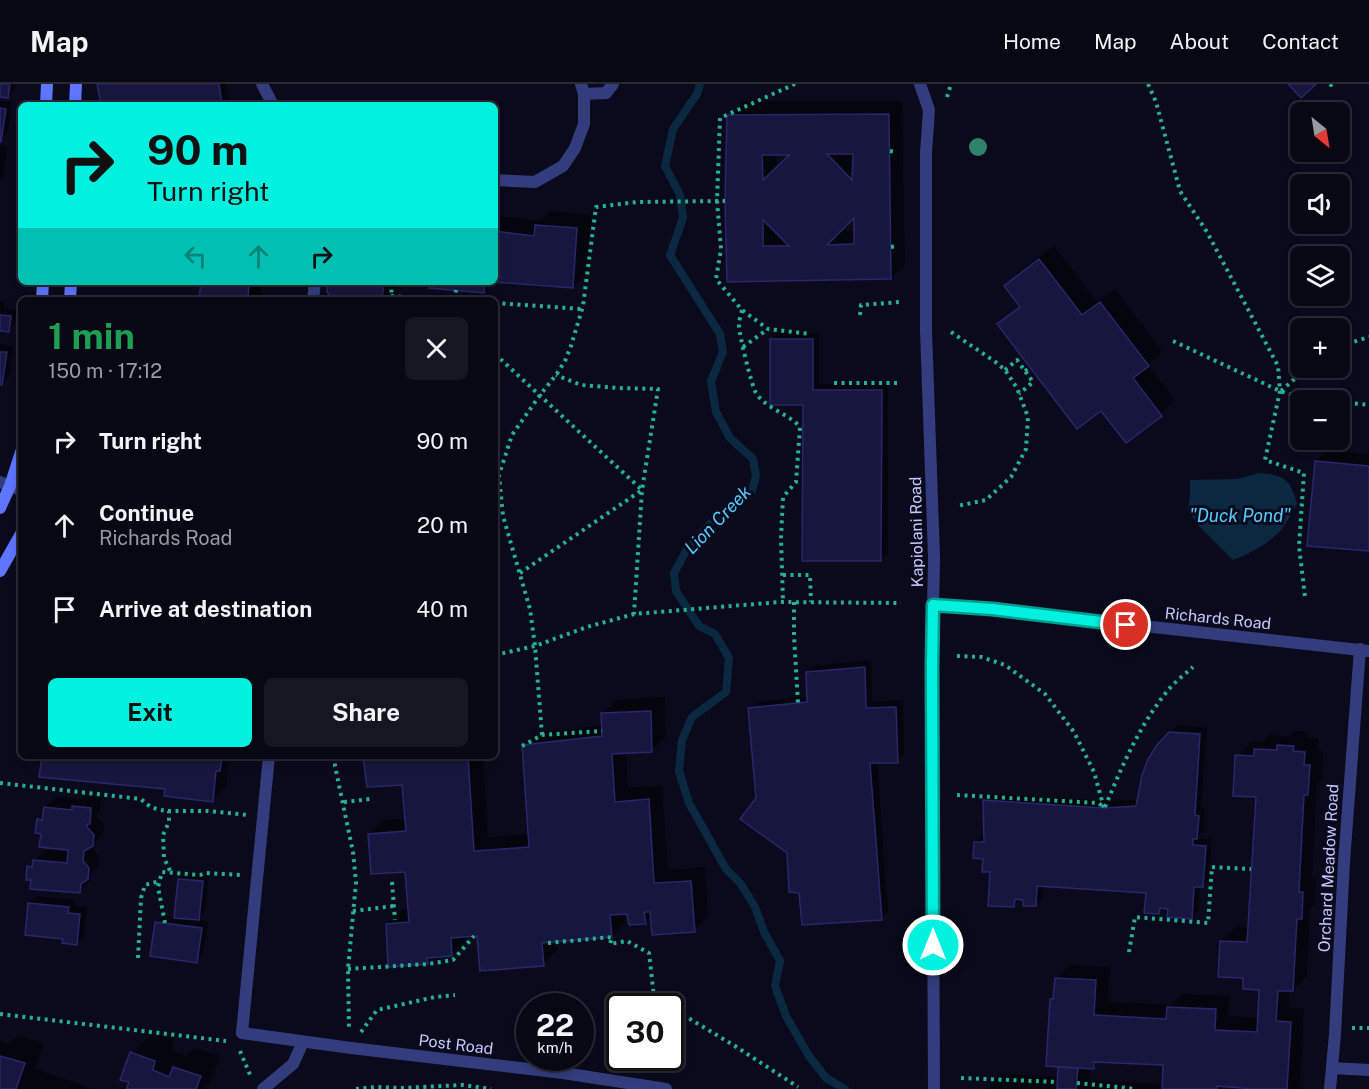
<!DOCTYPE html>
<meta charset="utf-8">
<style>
body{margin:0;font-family:"Public Sans",sans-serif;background:#161622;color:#f1f3f6;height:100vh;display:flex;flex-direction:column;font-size:22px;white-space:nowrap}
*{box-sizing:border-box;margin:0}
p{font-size:20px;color:#989aa0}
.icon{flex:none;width:33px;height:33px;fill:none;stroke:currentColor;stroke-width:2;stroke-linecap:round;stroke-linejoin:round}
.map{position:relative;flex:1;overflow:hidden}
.details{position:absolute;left:18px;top:213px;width:480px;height:462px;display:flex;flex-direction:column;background:#080815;border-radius:9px;box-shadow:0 3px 9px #0003,0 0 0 2px #292934}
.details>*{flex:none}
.top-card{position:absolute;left:18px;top:18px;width:480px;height:183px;border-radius:9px;box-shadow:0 3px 9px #0003,0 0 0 2px #292934;background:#00f1df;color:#111;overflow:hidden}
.needle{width:39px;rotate:150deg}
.controls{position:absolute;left:1290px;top:18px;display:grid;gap:12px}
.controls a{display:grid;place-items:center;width:60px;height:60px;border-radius:9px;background:#080815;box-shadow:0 3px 9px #0003,0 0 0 2px #292934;font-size:30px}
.speed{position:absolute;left:516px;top:909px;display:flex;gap:12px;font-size:30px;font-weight:700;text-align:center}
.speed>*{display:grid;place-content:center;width:78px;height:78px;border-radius:50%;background:#080815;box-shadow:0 3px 9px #0003,0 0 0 2px #292934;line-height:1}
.speed small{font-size:15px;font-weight:400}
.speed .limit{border:3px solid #111;border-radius:9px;background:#fff;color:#111}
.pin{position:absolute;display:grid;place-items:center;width:51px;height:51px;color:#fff;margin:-26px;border:3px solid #fff;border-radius:50%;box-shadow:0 2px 6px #0007}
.me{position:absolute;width:66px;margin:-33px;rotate:0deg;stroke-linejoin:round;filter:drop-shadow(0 0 4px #0008)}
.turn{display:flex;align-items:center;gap:21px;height:126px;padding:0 30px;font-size:27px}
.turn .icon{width:78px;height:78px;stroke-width:2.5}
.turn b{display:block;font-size:42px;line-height:51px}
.lanes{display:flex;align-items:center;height:57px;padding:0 30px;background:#0003;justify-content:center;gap:30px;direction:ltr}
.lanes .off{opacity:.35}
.round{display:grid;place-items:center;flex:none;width:63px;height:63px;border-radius:9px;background:#161622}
.headline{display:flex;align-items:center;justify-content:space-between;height:102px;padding:0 30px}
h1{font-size:36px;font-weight:700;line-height:45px;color:#1e9e55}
.button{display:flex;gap:12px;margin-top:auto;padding:12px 30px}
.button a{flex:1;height:69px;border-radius:9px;background:#00f1df;color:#111;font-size:24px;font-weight:700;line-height:69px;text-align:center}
.button a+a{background:#161622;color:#f1f3f6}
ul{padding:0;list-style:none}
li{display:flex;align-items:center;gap:18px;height:84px;padding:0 30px}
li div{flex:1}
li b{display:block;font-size:22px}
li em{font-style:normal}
header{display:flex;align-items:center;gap:36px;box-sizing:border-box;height:84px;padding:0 30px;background:#080815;border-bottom:2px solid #292934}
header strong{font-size:28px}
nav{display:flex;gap:33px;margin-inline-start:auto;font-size:21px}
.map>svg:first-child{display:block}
.water{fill:#0a2941}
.shadow{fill:#0007;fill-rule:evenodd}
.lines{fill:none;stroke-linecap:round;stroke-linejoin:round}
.stream{stroke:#0a2941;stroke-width:8}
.building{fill:#17163e;stroke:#28276b;stroke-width:1.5;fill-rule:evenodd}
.path{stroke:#28b191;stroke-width:4;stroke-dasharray:3 4.5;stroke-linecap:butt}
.lane{stroke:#333d7d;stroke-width:12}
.street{stroke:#333d7d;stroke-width:12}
.secondary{stroke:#5d75ff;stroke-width:12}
.tree{fill:#2f8167}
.route-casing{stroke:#009d91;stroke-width:15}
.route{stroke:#00f1df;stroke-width:10}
.labels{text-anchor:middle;stroke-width:6;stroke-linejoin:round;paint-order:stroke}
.street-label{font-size:16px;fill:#c6c9ff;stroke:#0a0a1c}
.water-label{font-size:18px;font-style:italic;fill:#54cdff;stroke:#0a0a1c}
</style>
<header>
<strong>Map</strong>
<nav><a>Home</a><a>Map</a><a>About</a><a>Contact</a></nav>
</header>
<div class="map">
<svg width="1369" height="1005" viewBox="0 0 1369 1005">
<rect width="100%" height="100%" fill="#0a0a1c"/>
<path class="water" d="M 1259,389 C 1284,391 1290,395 1297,419 C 1291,430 1285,444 1275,452 C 1264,462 1247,471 1233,476 L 1199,442 L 1188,426 L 1190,410 L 1190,396 L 1238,395 Z"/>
<path class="shadow" d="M 0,0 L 15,0 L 15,6 L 8,13 L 0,12 Z
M 99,0 L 226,0 L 230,21 L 103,21 Z
M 0,17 L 12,18 L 8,49 L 1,56 Z
M 743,17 L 902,17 L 905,180 L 891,194 L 728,196 L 729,32 ZM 776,69 L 792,69 L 777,84 ZM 856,131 L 855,147 L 839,147 Z
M 0,61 L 7,62 L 4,92 L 0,96 Z
M 495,120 L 500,121 L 499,132 L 540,137 L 550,127 L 591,131 L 587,189 L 573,203 L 495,196 Z
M 1054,162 L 1097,218 L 1115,205 L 1162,267 L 1148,281 L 1175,316 L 1161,330 L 1101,325 L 999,240 L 1020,221 L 1006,202 L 1020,188 Z
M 202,198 L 262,198 L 261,215 L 271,216 L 201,216 Z
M 330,198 L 396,198 L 395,216 L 336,216 Z
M 431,198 L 493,198 L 484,207 Z
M 0,217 L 5,218 L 4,224 L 17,226 L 15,240 L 8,247 L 0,246 Z
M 778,249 L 819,249 L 819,300 L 888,300 L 888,469 L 881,476 L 805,320 L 771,256 Z
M 0,260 L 13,262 L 9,292 L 2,299 L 0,299 Z
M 1327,367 L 1369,370 L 1369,466 L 1316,377 Z
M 871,576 L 872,617 L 903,616 L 904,671 L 897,678 L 877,677 L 888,828 L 881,835 L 800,808 L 788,768 L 757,715 L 750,625 L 757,618 L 808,612 L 807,589 L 814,582 Z
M 665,613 L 666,652 L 652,666 L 626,668 L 628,704 L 662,702 L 668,786 L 705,783 L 708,832 L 694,847 L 652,831 L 645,838 L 629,828 L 625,829 L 626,838 L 612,852 L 557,856 L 557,866 L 543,880 L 479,851 L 466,851 L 466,856 L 452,871 L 433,872 L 427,878 L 387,840 L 401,826 L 409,826 L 406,786 L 369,750 L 384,736 L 407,735 L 403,699 L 365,672 L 483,672 L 488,753 L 530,750 L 524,662 L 538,648 L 603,641 L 602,630 L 616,616 Z
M 1178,641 L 1207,644 L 1201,724 L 1205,725 L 1204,747 L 1199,751 L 1199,755 L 1212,755 L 1209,795 L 1202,802 L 1200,801 L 1198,827 L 1191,834 L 1169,824 L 1163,823 L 1159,828 L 1147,808 L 1043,801 L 1042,814 L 1035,821 L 1025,814 L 1021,814 L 1013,821 L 975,758 L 982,751 L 986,751 L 985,717 L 992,710 L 1112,717 L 1139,716 L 1170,649 Z
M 1293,647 L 1307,648 L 1307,654 L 1318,654 L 1318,667 L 1323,667 L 1322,695 L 1317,700 L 1312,794 L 1316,795 L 1315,820 L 1310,824 L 1307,892 L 1293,906 L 1290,906 L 1289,924 L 1304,924 L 1300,1005 L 1254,1005 L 1222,1001 L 1218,1005 L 987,1005 L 1001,990 L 1059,993 L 1059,982 L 1051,916 L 1055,912 L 1056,895 L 1070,881 L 1110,883 L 1108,918 L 1171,921 L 1183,910 L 1230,912 L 1228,932 L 1259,934 L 1260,904 L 1245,893 L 1221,857 L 1236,843 L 1250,844 L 1257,711 L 1237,672 L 1251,658 L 1263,658 L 1270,651 L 1288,653 ZM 1099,977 L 1165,980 L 1163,1000 L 1089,996 L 1090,983 L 1093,983 Z
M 43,672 L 234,672 L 229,677 L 226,702 L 212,716 Z
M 85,712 L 101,714 L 100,728 L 96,732 L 104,740 L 103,750 L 94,759 L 93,766 L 99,773 L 98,782 L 91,790 L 90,797 L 79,808 L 32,795 L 29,783 L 45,766 L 69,768 L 70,765 L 42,748 L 38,736 L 44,730 L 45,723 L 56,713 L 81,715 Z
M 186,789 L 209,791 L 205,828 L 197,836 L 208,838 L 203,870 L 196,877 L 157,838 L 164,831 L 176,833 L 179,796 Z
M 36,812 L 75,816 L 74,822 L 87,823 L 84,852 L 77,859 L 65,854 L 29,819 Z
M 152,949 L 174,957 L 172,966 L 186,972 L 194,964 L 220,972 L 210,999 L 204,1005 L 121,1005 L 129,997 L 132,969 Z
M 18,952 L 44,959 L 35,985 L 93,1005 L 0,1005 L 0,957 L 9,960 Z"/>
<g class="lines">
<path class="stream" d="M 700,0 L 697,10 L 673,45 L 665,82 L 680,111 L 683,134 L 670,171 L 720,250 L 723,268 L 711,297 L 716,328 L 730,354 L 753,375 L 756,392 L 752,407 L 710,440 L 686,467 L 674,489 L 676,507 L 699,542 L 715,550 L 729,574 L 726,608 L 692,633 L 682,656 L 679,687 L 689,719 L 726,785 L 741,800 L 755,823 L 764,848 L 780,877 L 775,902 L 786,932 L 809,972 L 826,994 L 845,1005"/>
</g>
<path class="building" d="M 0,0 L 10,0 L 8,14 L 0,13 Z
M 97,0 L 219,0 L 222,21 L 101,21 Z
M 1288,0 L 1316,0 L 1301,14 Z
M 0,24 L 6,25 L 1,58 L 0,58 Z
M 889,30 L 891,195 L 727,198 L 725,117 L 727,31 ZM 827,70 L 853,70 L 852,96 ZM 762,71 L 789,71 L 763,96 ZM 854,134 L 854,160 L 827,161 ZM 763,136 L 789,162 L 763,162 Z
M 535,141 L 577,144 L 573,204 L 495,198 L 495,147 L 534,152 Z
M 1039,175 L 1082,231 L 1100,218 L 1149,282 L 1133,294 L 1162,332 L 1126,359 L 1101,327 L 1077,345 L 997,240 L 1020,223 L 1004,202 Z
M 201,198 L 249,198 L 248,216 L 199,216 Z
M 328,198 L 384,198 L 382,216 L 334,216 L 327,208 Z
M 429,198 L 485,198 L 484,209 L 429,204 Z
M 0,231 L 11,232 L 9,248 L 0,247 Z
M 770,255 L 813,255 L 813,306 L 882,306 L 881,477 L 802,477 L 803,321 L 770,321 Z
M 0,268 L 7,268 L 2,301 L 0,300 Z
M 1315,377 L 1369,382 L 1369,467 L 1307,462 Z
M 865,583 L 866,624 L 896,623 L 898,679 L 870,679 L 882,836 L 802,841 L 799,809 L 789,808 L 787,769 L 740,735 L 756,714 L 748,624 L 807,618 L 806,588 Z
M 651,627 L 652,668 L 612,670 L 615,718 L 649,715 L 654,799 L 691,797 L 695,848 L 652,851 L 650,828 L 644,828 L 646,840 L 629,841 L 627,830 L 610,831 L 612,853 L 542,859 L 544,882 L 480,887 L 477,852 L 451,854 L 452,872 L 427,874 L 428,880 L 388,883 L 386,840 L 409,838 L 405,788 L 371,790 L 368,750 L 406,747 L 402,701 L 367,703 L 363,672 L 468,672 L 474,767 L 529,763 L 522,661 L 602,652 L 601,629 Z
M 1169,648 L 1200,650 L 1195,731 L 1199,732 L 1197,755 L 1193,755 L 1193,761 L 1206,762 L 1203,803 L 1194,803 L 1192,835 L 1167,833 L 1168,825 L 1160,824 L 1159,830 L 1144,829 L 1146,809 L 1037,802 L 1036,822 L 1023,822 L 1023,816 L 1015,815 L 1014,823 L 988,822 L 990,788 L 982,788 L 983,775 L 973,774 L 974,758 L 984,758 L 983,716 L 1104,724 L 1136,722 L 1142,691 L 1148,675 L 1157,661 Z
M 1277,661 L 1294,662 L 1293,667 L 1305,668 L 1304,681 L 1310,681 L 1308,711 L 1304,711 L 1299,808 L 1303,808 L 1302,835 L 1297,835 L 1293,907 L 1278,907 L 1276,937 L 1291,938 L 1287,1005 L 1253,1005 L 1217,1002 L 1217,1005 L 1162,1005 L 1163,981 L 1094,978 L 1094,985 L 1046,982 L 1050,915 L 1053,915 L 1055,894 L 1096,896 L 1094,931 L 1166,935 L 1167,923 L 1216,925 L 1215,946 L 1257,948 L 1259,906 L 1243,905 L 1243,894 L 1218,893 L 1220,857 L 1247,858 L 1256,713 L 1233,712 L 1235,671 L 1254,672 L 1254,665 L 1277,666 Z
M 42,672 L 222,672 L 220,687 L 216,687 L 213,718 L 164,712 L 165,705 L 39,693 Z
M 72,722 L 91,724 L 90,740 L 87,740 L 87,743 L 94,751 L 93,762 L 84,767 L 83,777 L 89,784 L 88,795 L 81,800 L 80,809 L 30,805 L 31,796 L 26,796 L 27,782 L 32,783 L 33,776 L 67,779 L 68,766 L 39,763 L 41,750 L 35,749 L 37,735 L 42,736 L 44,723 L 72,726 Z
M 178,795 L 203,797 L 199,836 L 174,834 Z
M 28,819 L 69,823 L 68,829 L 80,830 L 77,861 L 62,859 L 63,855 L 25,851 Z
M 155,838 L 202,844 L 197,879 L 150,872 Z
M 130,968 L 155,977 L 153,986 L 169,993 L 173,983 L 201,992 L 196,1005 L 126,1005 L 129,998 L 120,996 Z
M 0,972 L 25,979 L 16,1005 L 17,1005 L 0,1005 Z
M 1058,983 L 1078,984 L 1076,1005 L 1057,1005 Z"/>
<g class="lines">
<path class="path" d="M 795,0 L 720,34 L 717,117 L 721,165 L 716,195 L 742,226 L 768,245 L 810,250
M 1148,0 L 1156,18 L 1180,107 L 1207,148 L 1278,282 L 1280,307 L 1265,376 L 1304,389 L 1299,462 L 1305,513
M 1330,0 L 1331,1 L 1332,0
M 947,13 L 951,0
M 890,67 L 896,68
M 891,163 L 897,162
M 391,212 L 451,216
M 391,216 L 392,198
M 455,216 L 456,206
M 495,219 L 582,225
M 742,226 C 741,231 739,236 739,240 C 738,247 752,303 756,309 C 766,325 788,329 800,343 L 796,398 L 783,413 L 781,454 L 783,518
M 860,231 L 861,221 L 900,218
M 951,248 L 997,279 L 1005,286 L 1017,304 L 1028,333 L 1026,365 L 1011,393 L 986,416 L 957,422
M 1173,257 L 1280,307 L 1304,315 L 1317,316
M 1340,262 L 1369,253
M 743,263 L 768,245
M 495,270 L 642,406 L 634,530
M 1005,286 L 1017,276 L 1033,298 L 1019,310
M 1025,287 L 1030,284
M 834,299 L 901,299
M 1281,307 L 1307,284
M 1340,318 L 1369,321
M 520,489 L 642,406 L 658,305 L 617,304 L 581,301 L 556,291
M 783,491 L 810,491 L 811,518
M 794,518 L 794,552 L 798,619
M 495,571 L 535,562 L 587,543 L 634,530 L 780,518 L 901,519
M 957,572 L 981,573 L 1005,581 L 1045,610 L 1074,648 L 1094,688 L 1104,724
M 542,651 L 535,562 L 530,525 L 503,432 L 499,391 L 512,351 L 540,311 L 556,291 L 565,277 L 571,262 L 583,222 L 596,123 L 637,118 L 725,117
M 522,662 L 542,651 L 602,647
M 335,672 L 335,682 L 353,768 L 356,798 L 348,885 L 349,946
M 0,699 L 141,715 C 150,724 157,726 169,727 L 169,738 L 163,751 L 164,774 L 171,789
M 957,711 L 1098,719 L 1104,723
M 344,718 L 370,715
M 1105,723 C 1122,682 1140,640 1169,605 C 1176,597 1185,590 1193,583
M 168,727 L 208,727 L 247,731
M 392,798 L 395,836
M 353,827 L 394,822
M 165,839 L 158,803 L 162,788 L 200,791 L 205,789 L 242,791
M 548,859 L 612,853 L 610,860 L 627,857 L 649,869 L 655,922
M 1129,868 L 1135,833 L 1208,839 L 1212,783 L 1251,785
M 138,874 L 141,814 L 145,801 L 160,797
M 348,885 L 428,880 L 453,876 L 474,852
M 614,919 C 632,918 655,913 670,922
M 670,923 L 735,962 L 798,1003
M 0,930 L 226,957
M 1352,944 L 1369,944
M 361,948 L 377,926 L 435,913 L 455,911
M 240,967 L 251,993
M 666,974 L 666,987
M 961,994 L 1057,998
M 1077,999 L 1136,1005
M 356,1005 L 375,1003 L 403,1004 L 463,1001 L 491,1005"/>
<path class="lane" d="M 313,216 L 315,198
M 242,949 L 269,672
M 263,1005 L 293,980 L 303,958"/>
<path class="street" d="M 262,0 L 273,21
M 920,0 L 929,26 L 926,69 L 926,246 L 934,473 L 932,582 L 934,1005
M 584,10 L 606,9 L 613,0
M 495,96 L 535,98 L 563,82 L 575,64 L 584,40 L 584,10 L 581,0
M 0,398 L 21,406
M 933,521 L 991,525 L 1369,567
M 242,949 L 351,964 L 563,989 L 666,1005
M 562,974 L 563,989
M 1332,984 L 1369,986
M 1330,1005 L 1335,950 L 1344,778 L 1360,565"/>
<path class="secondary" d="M 46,21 L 47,0
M 75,21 L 76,0
M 42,216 L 43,198
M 70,216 L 71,198
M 0,424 L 10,402 L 21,368
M 0,487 L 21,450"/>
</g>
<circle class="tree" cx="978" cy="63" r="9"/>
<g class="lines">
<defs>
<path id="route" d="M 933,861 L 932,582 L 933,521 L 992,525 L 1126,541"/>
</defs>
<use href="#route" class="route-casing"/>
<use href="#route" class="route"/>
</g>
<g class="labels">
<g class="street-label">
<text transform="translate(916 448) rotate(-91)" y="6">Kapiolani Road</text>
<text transform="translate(1218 534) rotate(6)" y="6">Richards Road</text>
<text transform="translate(1328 784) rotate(-87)" y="6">Orchard Meadow Road</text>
<text transform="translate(456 960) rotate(7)" y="6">Post Road</text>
</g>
<g class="water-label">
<text x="1240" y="438">"Duck Pond"</text>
<text transform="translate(718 436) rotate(-46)" y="6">Lion Creek</text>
</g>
</g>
</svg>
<div class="controls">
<a><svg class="needle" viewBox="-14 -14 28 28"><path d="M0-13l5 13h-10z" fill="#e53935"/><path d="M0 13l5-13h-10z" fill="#989aa0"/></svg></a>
<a><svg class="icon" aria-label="sound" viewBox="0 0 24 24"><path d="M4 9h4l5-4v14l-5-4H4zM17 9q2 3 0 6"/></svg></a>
<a><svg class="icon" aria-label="layers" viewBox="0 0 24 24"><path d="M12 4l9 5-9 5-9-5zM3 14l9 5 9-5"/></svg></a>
<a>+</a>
<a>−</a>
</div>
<div class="speed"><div>22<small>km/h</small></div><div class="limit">30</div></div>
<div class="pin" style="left:1126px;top:541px;background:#d93025"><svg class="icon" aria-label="arrive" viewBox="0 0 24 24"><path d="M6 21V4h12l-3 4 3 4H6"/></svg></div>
<svg class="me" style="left:933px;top:861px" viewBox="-20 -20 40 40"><circle r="17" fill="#00f1df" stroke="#fff" stroke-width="3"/><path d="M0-11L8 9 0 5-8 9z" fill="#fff"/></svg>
<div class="top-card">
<div class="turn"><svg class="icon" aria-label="right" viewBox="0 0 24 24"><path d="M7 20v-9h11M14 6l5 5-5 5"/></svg><div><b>90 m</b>Turn right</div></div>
<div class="lanes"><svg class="icon off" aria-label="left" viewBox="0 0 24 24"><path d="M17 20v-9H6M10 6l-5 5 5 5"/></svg><svg class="icon off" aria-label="ahead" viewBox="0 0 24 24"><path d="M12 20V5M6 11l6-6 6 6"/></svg><svg class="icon" aria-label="right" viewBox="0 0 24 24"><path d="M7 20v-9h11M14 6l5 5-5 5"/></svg></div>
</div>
<section class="details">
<div class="headline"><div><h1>1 min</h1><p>150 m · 17:12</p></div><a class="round"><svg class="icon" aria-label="close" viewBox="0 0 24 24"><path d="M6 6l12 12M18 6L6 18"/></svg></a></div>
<ul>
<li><svg class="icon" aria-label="right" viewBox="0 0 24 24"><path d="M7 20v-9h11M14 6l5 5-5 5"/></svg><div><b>Turn right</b></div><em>90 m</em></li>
<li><svg class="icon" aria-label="ahead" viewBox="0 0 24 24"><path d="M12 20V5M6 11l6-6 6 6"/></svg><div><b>Continue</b><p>Richards Road</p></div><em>20 m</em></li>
<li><svg class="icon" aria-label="arrive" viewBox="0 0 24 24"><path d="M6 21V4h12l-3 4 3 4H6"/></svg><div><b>Arrive at destination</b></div><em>40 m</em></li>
</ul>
<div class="button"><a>Exit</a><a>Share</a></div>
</section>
</div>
